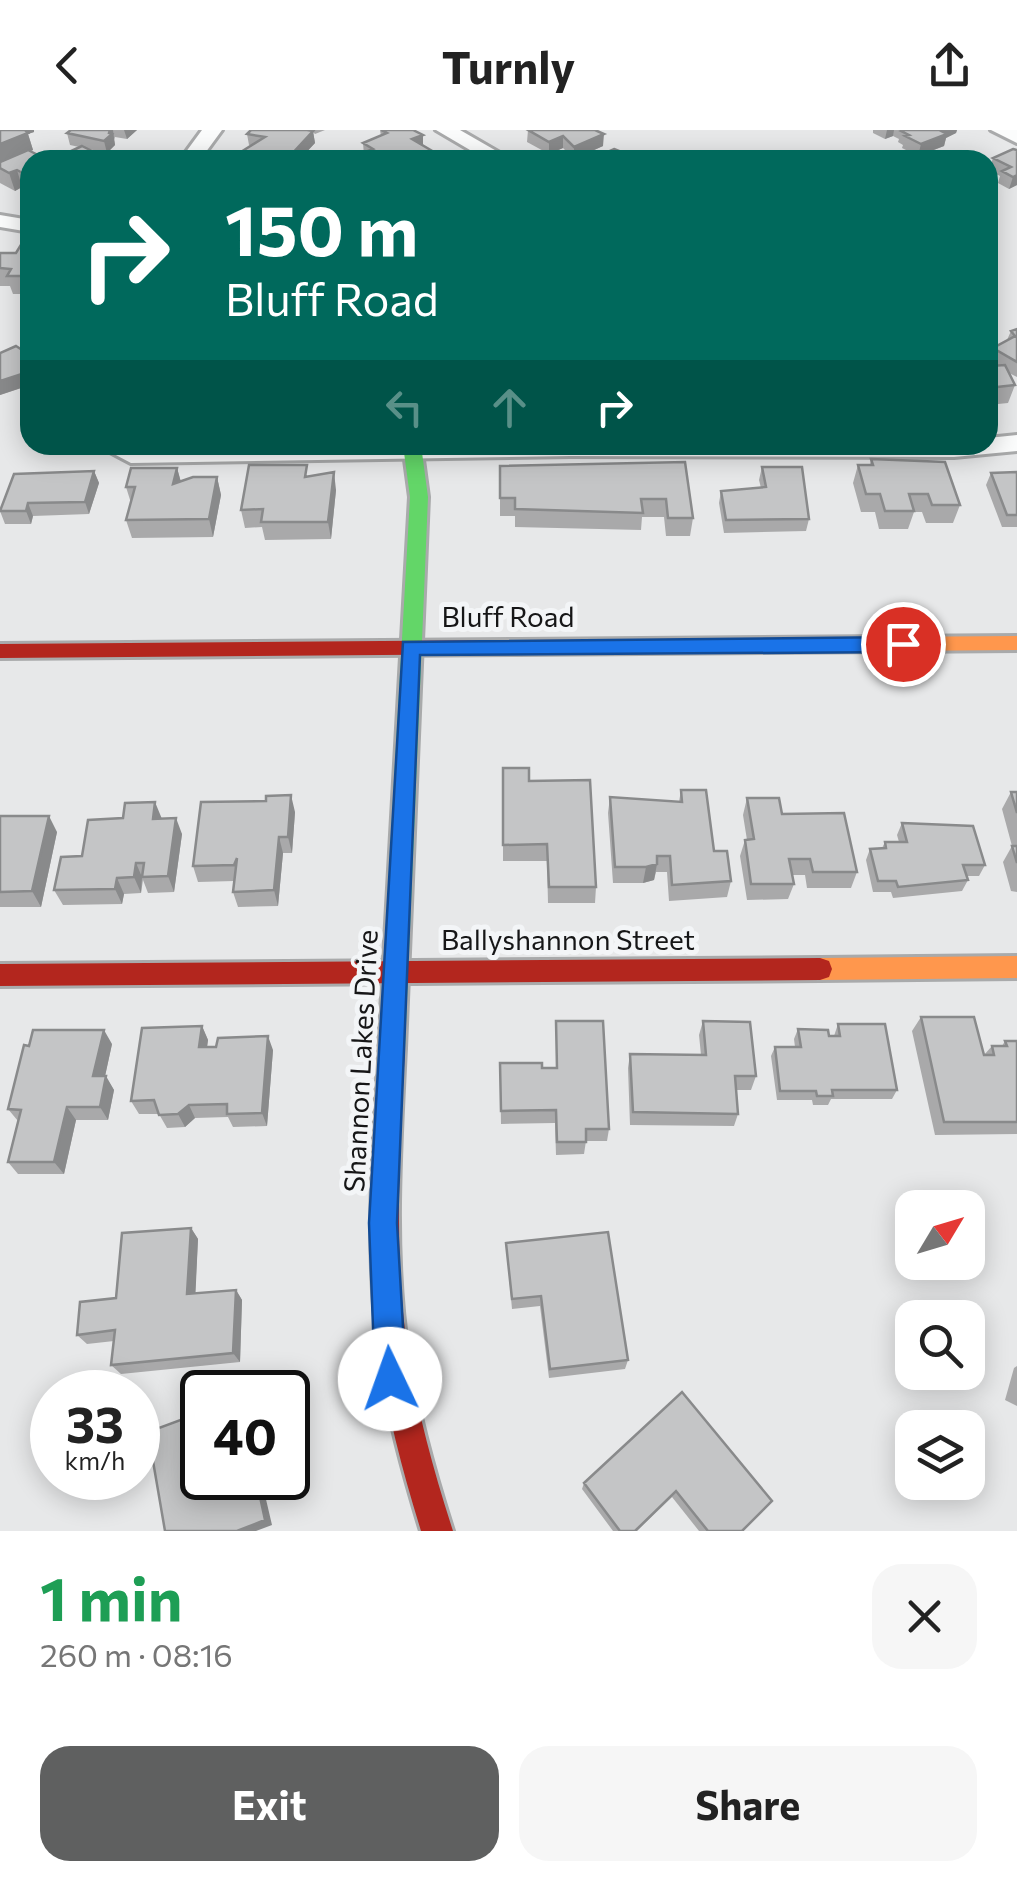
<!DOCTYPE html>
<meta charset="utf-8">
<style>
body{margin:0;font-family:Commissioner,sans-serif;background:#f6f6f6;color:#222;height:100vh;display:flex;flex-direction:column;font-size:38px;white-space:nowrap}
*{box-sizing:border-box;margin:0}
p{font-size:32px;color:#767676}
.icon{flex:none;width:55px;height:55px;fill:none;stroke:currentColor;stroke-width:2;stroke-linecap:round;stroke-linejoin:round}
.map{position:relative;height:1401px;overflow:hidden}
.side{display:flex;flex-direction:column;background:#fff;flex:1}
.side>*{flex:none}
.guide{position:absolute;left:20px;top:20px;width:978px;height:305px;border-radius:30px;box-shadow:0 5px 25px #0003;background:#00695c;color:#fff;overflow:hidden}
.needle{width:65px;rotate:52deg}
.buttons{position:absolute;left:895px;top:1060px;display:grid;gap:20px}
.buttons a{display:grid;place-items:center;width:90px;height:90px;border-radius:20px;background:#fff;box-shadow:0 5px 25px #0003;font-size:50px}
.speed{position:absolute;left:30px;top:1240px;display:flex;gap:20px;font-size:50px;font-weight:700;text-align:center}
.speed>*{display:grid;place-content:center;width:130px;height:130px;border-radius:50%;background:#fff;box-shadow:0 5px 25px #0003;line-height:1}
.speed small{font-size:25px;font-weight:400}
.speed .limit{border:5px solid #111;border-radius:15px;background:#fff;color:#111}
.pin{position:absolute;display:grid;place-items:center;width:85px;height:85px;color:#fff;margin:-42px;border:5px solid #fff;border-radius:50%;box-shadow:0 2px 10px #0007}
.me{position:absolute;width:110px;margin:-55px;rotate:357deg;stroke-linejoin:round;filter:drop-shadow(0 0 8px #0008)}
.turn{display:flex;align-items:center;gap:35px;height:210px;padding:0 40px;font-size:45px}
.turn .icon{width:130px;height:130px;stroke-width:2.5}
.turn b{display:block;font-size:70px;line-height:85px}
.lanes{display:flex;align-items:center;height:95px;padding:0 40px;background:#0003;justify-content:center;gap:50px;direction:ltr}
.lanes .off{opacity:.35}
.round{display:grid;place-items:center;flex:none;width:105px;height:105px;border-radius:30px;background:#f6f6f6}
.summary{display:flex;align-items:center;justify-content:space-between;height:170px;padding:0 40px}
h1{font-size:60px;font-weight:700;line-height:75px;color:#1e9e55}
.action{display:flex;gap:20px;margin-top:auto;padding:20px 40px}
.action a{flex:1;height:115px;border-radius:30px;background:#5f6060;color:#fff;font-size:40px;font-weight:700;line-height:115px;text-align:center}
.action a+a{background:#f6f6f6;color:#222}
header{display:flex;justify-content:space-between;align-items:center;height:130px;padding:0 40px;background:#fff;font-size:45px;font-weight:700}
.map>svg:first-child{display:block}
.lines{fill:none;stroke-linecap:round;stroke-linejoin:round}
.street-casing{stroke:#a9aaab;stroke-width:6}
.fast-casing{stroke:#a9aaab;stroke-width:6}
.slow-casing{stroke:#a9aaab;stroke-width:6}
.jam-casing{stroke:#a9aaab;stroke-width:6}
.street{fill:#fbfcfc;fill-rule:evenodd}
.fast{fill:#63d668;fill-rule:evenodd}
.slow{fill:#ff974d;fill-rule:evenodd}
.jam{fill:#b3261e;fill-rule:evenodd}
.wall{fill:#a9a9aa}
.shaded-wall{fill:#898a8b}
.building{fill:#c4c5c6;stroke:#898a8b;stroke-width:2.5}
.route{fill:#1a73e8;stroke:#114b97;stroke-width:2.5}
.labels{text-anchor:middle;stroke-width:10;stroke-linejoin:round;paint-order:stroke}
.street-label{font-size:28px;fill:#161617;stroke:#f3f5f7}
</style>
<header><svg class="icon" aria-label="back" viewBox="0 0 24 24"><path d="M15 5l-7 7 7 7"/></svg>Turnly<svg class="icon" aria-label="share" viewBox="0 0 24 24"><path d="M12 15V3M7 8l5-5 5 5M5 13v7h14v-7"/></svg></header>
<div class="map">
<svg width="1017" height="1401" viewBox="0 0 1017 1401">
<rect width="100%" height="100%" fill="#e7e8e9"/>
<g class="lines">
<defs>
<path id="street" d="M 202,0 L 222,0 L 200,30 L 180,30 Z
M 436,0 L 460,0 L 512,30 L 487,30 Z
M 991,0 L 1017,0 L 1017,13 Z
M 0,85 L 30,90 L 30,102 L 0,97 Z
M 1017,305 L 1017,321 L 954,327 L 570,326 L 131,333 L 97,315 L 988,315 L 988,308 Z"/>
<path id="fast" d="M 403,315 L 421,315 L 428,367 L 405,918 L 401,926 L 392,930 L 383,926 L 379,918 L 410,367 Z"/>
<path id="slow" d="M 1017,506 L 1017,520 L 519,524 L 509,517 L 519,510 Z
M 1017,826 L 1017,848 L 820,850 L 811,847 L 808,839 L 811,831 L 820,828 Z"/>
<path id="jam" d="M 519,510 L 529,517 L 519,524 L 0,528 L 0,514 Z
M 820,828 L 829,831 L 832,839 L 829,847 L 820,850 L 0,856 L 0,834 Z
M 392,906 L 401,910 L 405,918 C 400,1019 393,1123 408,1223 C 418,1284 434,1342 453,1401 L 421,1401 C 403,1342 387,1284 379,1223 C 365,1122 373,1019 379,918 L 383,910 Z"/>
</defs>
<use href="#street" class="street-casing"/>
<use href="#fast" class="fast-casing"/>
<use href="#slow" class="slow-casing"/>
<use href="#jam" class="jam-casing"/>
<use href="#street" class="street"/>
<use href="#fast" class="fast"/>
<use href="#slow" class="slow"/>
<use href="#jam" class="jam"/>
</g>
<path class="wall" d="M 0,0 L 34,0 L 34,2 L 28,4 L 33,20 L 30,21 L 30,61 L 22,57 L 15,61 L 0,53 Z
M 71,0 L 137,0 L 127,9 L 115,7 L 114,10 L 115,15 L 107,23 L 70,15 L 67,3 Z
M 310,0 L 325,0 L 315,4 L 313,2 L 315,13 L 299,30 L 245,30 L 244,20 L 251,16 L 249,15 L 247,4 Z
M 380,0 L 423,16 L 434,30 L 369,30 L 369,27 L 364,25 L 363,13 L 381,6 Z
M 528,0 L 595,0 L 603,16 L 574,29 L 563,18 L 549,24 L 527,12 Z
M 873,0 L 957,0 L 956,3 L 946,8 L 944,16 L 918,26 L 902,18 L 903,15 L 898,12 L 899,9 L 893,6 L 885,9 L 873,3 Z
M 1017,20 L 1017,55 L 1009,59 L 998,53 L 1000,46 L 989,40 L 993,28 Z
M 30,105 L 30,164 L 13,164 L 10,156 L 0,156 L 0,123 L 16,123 Z
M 1017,199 L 1017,247 L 1009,243 L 1015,255 L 1008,273 L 988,275 L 988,229 L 988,231 L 993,218 L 1007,210 L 1011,201 Z
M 0,223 L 30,225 L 30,259 L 27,256 L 0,265 Z
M 871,329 L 960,375 L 953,393 L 926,393 L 922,382 L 914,382 L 908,399 L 879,399 L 875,382 L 861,382 L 853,353 L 858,335 L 870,335 Z
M 685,332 L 693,388 L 690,406 L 666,406 L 664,387 L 642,387 L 641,400 L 515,397 L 515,386 L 500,386 L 500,336 Z
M 762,337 L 809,389 L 806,401 L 724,403 L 719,373 L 721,361 L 761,358 L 759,350 Z
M 177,338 L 181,352 L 217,347 L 221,365 L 213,407 L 132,408 L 126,390 L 131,373 L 126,357 Z
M 94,341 L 99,353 L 89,384 L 33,386 L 31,394 L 5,394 L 0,381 Z
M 1017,342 L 1017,397 L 1002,397 L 986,355 L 991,343 Z
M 308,346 L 336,360 L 331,409 L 265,410 L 262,397 L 245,398 L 241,380 Z
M 503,638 L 529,651 L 596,757 L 595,773 L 548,773 L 547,731 L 503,731 Z
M 681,660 L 731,751 L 727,767 L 669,771 L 667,742 L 656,742 L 654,750 L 643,753 L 613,753 L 608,683 L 610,667 L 679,672 Z
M 1011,662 L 1017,662 L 1017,762 L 1011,761 L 1003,732 L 1012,716 L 1002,679 Z
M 747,668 L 782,684 L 857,742 L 851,758 L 807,758 L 805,745 L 792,745 L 794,754 L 788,769 L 747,770 L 740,726 L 745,710 L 747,710 L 743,685 Z
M 295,682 L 292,723 L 283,723 L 278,776 L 238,777 L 233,762 L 234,751 L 198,752 L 193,736 Z
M 0,686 L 57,702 L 41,777 L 0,777 Z
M 162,689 L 182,704 L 174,762 L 148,763 L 143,750 L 141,763 L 124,764 L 122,774 L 63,775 L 54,760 L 82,726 Z
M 902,693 L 985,735 L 979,746 L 967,746 L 968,750 L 962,761 L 893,768 L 891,762 L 873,762 L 866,730 L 870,719 L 882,718 L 885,712 L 899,712 L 897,705 Z
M 921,887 L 984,925 L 992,916 L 1002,916 L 1005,911 L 1017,911 L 1017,1004 L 935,1005 L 912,901 Z
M 556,891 L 609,999 L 607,1011 L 586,1011 L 584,1024 L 556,1025 L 555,993 L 501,994 L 500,933 L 542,938 L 556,938 Z
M 703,891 L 756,946 L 751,960 L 736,960 L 738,984 L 734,996 L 630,995 L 628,938 L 630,924 L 701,925 L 699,905 Z
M 838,894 L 897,960 L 892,969 L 831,969 L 828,975 L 813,975 L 812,970 L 777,970 L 771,926 L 775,917 L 795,917 L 794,909 L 798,899 L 834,906 Z
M 202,896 L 208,910 L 207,917 L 273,920 L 267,996 L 233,997 L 228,987 L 195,988 L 185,997 L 167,998 L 159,984 L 139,984 L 131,971 Z
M 112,914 L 105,946 L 114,960 L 108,990 L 76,990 L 64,1044 L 18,1044 L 8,1032 L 18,991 L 8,979 Z
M 191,1098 L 198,1109 L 195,1164 L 236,1160 L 242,1170 L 240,1232 L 121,1244 L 111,1235 L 114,1211 L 87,1214 L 77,1205 Z
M 506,1113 L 628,1230 L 625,1239 L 549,1248 L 540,1176 L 512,1179 Z
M 1017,1236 L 1017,1276 L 1005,1270 L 1014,1238 Z
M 682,1262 L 742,1401 L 699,1401 L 672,1367 L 637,1401 L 613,1401 L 582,1359 L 584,1353 Z"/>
<path class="shaded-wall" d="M 16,0 L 34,0 L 34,2 L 28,4 L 33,20 L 0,34 L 0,14 Z
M 110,0 L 113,0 L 115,15 L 107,23 L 104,11 Z
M 124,0 L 137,0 L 127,9 Z
M 887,0 L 894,0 L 893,6 L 885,9 Z
M 939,0 L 957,0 L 956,3 L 946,8 L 944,16 L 918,26 L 921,14 Z
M 313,1 L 315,13 L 299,30 L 288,30 L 288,28 Z
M 604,4 L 603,16 L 574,29 L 574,17 Z
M 423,5 L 423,17 L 412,9 Z
M 563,6 L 563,18 L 549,24 L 549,12 Z
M 434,22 L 434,30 L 415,30 Z
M 17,40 L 22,57 L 15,61 L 9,43 Z
M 1017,45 L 1017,55 L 1009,59 L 1013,47 Z
M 22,244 L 27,256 L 0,265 L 0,251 Z
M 177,338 L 182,356 L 173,354 Z
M 94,341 L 99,353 L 89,384 L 85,372 Z
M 334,342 L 336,360 L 331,409 L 328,392 Z
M 217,347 L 221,365 L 213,407 L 209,389 Z
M 28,373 L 33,386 L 31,394 L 26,381 Z
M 291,665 L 295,682 L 292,723 L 288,707 Z
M 155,672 L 162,689 L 153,689 Z
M 49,686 L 57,702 L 41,777 L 32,761 Z
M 176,688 L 182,704 L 174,762 L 168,746 Z
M 279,707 L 283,723 L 278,776 L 274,760 Z
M 136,733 L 142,747 L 141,763 L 134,747 Z
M 657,734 L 654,750 L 643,753 L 646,737 Z
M 117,748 L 124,764 L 122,774 L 115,759 Z
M 202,896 L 208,910 L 205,931 L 199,917 Z
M 104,900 L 112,914 L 102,960 L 93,946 Z
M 268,906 L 273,920 L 267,996 L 262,983 Z
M 106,946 L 114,960 L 108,990 L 100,977 Z
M 189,975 L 195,988 L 185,997 L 178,984 Z
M 67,977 L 76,990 L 64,1044 L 54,1032 Z
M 191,1098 L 198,1109 L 195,1174 L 187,1164 Z
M 236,1160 L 242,1170 L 240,1232 L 233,1223 Z
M 256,1348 L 261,1348 L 272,1395 L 256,1401 L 237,1401 Z"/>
<path class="building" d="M 0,0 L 25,0 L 28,3 L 0,14 Z
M 71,0 L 110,0 L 109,3 L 112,4 L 104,11 L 67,3 Z
M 251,0 L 307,0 L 313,1 L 288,28 L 244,20 L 265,7 L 247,4 Z
M 381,0 L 413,0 L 423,5 L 412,9 L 434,22 L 415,30 L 384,30 L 368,21 L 373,19 L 363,13 L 387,3 Z
M 528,0 L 595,0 L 604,4 L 574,17 L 563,6 L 549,12 Z
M 903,0 L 939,0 L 947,4 L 921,14 L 905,6 L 909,5 L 901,1 Z
M 82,16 L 110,30 L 52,30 Z
M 614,19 L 641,30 L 590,30 Z
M 1013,19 L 1017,20 L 1017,45 L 1013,47 L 1002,41 L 1011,37 L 993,28 Z
M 28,20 L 48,30 L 30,30 L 30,47 L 17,40 L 9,43 L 0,38 L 0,32 Z
M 453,22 L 468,30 L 438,30 Z
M 27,105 L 30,105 L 30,146 L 7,146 L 11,139 L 0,138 L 0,123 L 16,123 Z
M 1017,199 L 1017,232 L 993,218 L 1015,206 L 1011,201 Z
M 16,216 L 30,225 L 30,250 L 22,244 L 0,251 L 0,223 Z
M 988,229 L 991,236 L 1005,235 L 1015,255 L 988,258 Z
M 871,329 L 945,332 L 960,375 L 932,375 L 928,364 L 909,364 L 914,381 L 885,381 L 880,364 L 866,364 L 858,335 L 873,335 Z
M 685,332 L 693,388 L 668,388 L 666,369 L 641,369 L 643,383 L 515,379 L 515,368 L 500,368 L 500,336 Z
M 249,335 L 307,335 L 305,347 L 334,342 L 328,392 L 261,392 L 263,379 L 241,380 Z
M 762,337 L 802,337 L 809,389 L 726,390 L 721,361 L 766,357 Z
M 131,338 L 177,338 L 173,354 L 193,347 L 217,347 L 209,389 L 126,390 L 135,357 L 126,357 Z
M 94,341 L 85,372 L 28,373 L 26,381 L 0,381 L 14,344 Z
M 1017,342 L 1017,385 L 1007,385 L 991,343 Z
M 503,638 L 529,638 L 529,651 L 590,650 L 596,757 L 549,757 L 547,714 L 503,715 Z
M 681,660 L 706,660 L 714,721 L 727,721 L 731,751 L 672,755 L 670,726 L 657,726 L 657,734 L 646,737 L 615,737 L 610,667 L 682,672 Z
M 1011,662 L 1017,662 L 1017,683 Z
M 291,665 L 288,707 L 279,707 L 274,760 L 233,762 L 237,728 L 234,735 L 193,736 L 201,672 L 266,671 L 266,666 Z
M 747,668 L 779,668 L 782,684 L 844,683 L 857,742 L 813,742 L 810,729 L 789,729 L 794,754 L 751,754 L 745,710 L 754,709 Z
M 155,672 L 153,689 L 176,688 L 168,746 L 142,747 L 144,733 L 136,733 L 134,747 L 117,748 L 115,759 L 54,760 L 61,727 L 82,726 L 88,690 L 123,688 L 125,673 Z
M 0,686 L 49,686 L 32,761 L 0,762 Z
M 902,693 L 973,696 L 985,735 L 963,735 L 968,750 L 898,757 L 896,751 L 878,751 L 870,719 L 886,718 L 885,712 L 907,712 Z
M 1012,716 L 1017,716 L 1017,733 Z
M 921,887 L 974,887 L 984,925 L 994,925 L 992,916 L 1007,916 L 1005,911 L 1017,911 L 1017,992 L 944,992 Z
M 556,891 L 603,891 L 609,999 L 586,999 L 586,1012 L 557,1012 L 556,980 L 501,981 L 500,933 L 542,933 L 542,938 L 557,938 Z
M 703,891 L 750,892 L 756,946 L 735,946 L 738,984 L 633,982 L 630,924 L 706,925 Z
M 838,894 L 885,894 L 897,960 L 832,960 L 833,966 L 817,966 L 816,961 L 780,961 L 775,917 L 801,917 L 798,899 L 828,900 L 829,906 L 840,906 Z
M 202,896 L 199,917 L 216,917 L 218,908 L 268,906 L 262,983 L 227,984 L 227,974 L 189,975 L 178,984 L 159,985 L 154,970 L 131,971 L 142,898 Z
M 33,900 L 104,900 L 93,946 L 106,946 L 100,977 L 67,977 L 54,1032 L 8,1032 L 21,980 L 8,979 L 24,915 L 29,916 Z
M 191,1098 L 187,1164 L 236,1160 L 233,1223 L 111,1235 L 115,1200 L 77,1205 L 80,1172 L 116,1168 L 122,1103 Z
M 608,1102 L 628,1230 L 550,1239 L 541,1166 L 512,1169 L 506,1113 Z
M 682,1262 L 772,1371 L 742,1401 L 708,1401 L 676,1361 L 635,1401 L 620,1401 L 584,1353 Z
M 202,1282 L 202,1348 L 256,1348 L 265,1390 L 237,1401 L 165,1401 L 148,1302 Z"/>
<path class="route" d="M 903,507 L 913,514 L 903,522 L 420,525 L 397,1093 L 406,1249 L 401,1260 L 390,1264 L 380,1260 L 375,1249 L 369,1093 L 403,512 Z"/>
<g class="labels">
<g class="street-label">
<text x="508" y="497">Bluff Road</text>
<text x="568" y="820">Ballyshannon Street</text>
<text transform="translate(361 931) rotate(-87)" y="10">Shannon Lakes Drive</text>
</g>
</g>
</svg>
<div class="buttons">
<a><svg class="needle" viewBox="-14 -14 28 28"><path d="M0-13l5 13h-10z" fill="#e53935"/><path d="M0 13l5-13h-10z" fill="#767676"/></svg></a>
<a><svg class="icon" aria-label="search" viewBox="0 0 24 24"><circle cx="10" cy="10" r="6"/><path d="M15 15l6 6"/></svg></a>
<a><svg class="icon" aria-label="layers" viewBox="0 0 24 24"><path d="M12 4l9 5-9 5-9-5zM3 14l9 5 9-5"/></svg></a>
</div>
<div class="speed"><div>33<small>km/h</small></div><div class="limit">40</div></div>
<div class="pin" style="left:903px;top:514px;background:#d93025"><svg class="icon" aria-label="arrive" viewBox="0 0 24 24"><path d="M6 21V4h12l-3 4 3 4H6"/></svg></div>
<svg class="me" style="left:390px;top:1249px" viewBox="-20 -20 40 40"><circle r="19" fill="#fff"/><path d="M0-13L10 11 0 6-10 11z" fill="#1a73e8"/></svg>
<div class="guide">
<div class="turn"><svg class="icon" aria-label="right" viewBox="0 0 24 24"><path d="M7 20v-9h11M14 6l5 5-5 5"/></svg><div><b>150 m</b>Bluff Road</div></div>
<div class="lanes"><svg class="icon off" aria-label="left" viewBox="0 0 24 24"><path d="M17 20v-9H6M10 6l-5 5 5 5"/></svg><svg class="icon off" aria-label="ahead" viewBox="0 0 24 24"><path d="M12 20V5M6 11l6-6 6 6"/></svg><svg class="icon" aria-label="right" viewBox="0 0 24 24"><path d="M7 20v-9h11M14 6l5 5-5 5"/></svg></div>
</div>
</div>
<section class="side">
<div class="summary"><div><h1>1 min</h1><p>260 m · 08:16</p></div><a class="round"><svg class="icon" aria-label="close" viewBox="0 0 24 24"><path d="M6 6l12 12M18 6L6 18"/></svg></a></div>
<div class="action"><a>Exit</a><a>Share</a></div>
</section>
